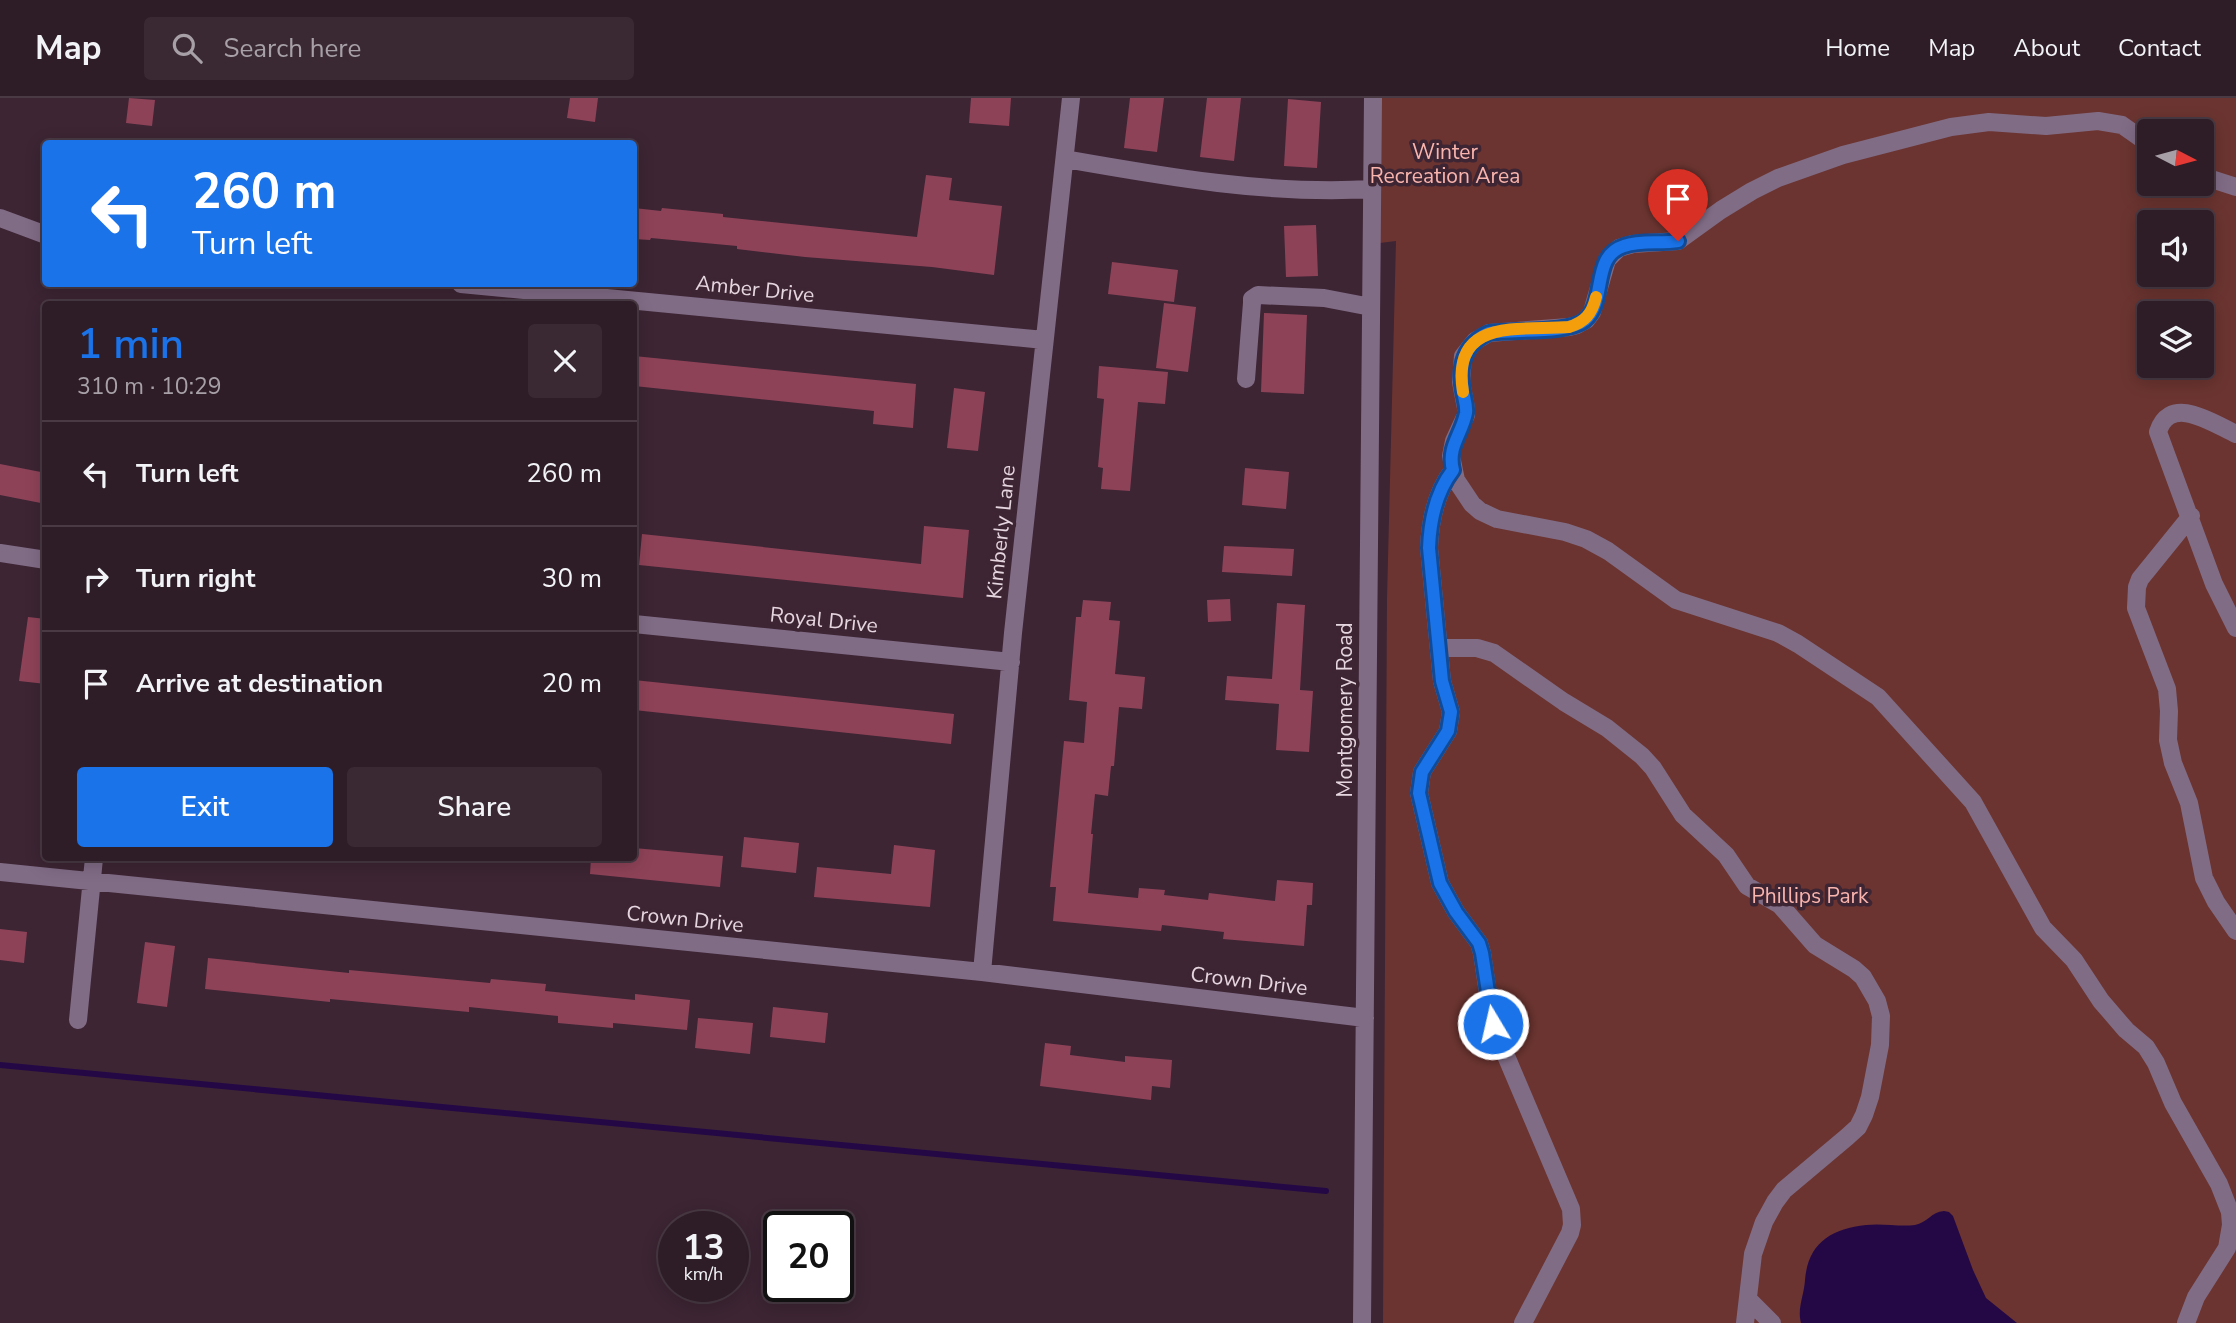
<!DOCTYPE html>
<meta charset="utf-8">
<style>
body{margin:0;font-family:"Nunito Sans",sans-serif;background:#3a2933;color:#f1f3f6;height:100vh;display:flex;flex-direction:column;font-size:26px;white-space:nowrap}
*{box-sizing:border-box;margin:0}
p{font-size:23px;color:#a7a1a7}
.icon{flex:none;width:38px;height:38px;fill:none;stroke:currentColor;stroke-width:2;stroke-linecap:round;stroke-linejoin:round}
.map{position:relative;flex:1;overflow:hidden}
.side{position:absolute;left:42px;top:203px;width:595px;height:560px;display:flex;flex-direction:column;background:#2e1c27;border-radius:7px;box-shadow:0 4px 18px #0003,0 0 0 2px #493a44}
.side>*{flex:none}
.top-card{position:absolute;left:42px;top:42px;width:595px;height:147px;border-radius:7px;box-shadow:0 4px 18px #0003,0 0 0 2px #493a44;background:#1a73e8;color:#fff;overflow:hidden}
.needle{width:46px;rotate:96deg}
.buttons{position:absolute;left:2137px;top:21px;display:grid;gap:14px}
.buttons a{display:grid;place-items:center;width:77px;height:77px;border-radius:7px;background:#2e1c27;box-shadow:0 4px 18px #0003,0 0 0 2px #493a44;font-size:35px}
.speed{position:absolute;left:658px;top:1113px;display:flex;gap:14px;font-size:35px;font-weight:700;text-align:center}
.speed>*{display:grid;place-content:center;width:91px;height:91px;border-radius:50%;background:#2e1c27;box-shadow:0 4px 18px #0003,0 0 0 2px #493a44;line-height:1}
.speed small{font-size:18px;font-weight:400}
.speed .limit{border:4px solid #111;border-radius:10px;background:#fff;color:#111}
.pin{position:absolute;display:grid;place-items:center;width:60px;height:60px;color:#fff;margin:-72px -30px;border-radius:50% 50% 50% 0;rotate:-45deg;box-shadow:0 0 7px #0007}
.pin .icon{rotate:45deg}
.me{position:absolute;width:77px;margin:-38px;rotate:351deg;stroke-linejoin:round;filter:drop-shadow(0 0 5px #0008)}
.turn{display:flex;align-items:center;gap:24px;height:147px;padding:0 35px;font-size:32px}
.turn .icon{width:91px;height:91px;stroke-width:2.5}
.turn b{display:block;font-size:49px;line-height:60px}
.round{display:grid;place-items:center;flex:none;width:74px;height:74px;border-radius:7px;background:#3a2933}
.summary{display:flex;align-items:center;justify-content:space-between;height:119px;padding:0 35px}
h1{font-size:42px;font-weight:600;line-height:52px;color:#1a73e8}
.primary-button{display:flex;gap:14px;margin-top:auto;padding:14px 35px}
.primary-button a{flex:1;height:80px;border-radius:7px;background:#1a73e8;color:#fff;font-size:28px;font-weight:600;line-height:80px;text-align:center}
.primary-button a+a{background:#3a2933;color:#f1f3f6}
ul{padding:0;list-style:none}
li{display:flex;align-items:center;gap:21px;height:105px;padding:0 35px;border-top:2px solid #493a44}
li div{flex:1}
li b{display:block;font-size:26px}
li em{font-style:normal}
header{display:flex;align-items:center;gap:42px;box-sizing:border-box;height:98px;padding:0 35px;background:#2e1c27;border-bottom:2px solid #493a44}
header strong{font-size:33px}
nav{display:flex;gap:38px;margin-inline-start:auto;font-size:24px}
.search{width:490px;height:63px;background:#3a2933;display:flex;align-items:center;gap:18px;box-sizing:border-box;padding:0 24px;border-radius:7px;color:#a7a1a7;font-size:26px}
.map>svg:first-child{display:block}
.green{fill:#6b3430;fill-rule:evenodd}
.water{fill:#240846}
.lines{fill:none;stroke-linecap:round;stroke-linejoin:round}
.stream{stroke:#240846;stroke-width:6}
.building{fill:#8e4258}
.minor{stroke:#816c86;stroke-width:18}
.route-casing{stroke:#114b97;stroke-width:18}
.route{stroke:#1a73e8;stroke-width:12}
.slow{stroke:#f59e0b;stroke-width:12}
.labels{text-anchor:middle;stroke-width:7;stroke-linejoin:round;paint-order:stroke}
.park-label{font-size:21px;fill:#f9b4ad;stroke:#3d2534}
.street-label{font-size:21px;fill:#e5d5de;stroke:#3d2534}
</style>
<header>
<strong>Map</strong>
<div class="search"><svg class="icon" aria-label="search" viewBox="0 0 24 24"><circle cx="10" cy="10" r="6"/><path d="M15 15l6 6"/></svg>Search here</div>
<nav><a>Home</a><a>Map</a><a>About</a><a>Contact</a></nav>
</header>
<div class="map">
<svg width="2236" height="1225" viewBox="0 0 2236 1225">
<rect width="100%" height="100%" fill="#3d2534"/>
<path class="green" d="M 1375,0 L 2236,0 L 2236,1225 L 1383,1225 L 1387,501 L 1396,143 L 1380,145 ZM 2149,33 L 2202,33 L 2202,86 L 2149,86 ZM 2149,124 L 2202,124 L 2202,177 L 2149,177 ZM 2149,215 L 2202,215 L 2202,268 L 2149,268 Z"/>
<path class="water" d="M 1944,1113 L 1949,1114 L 1953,1118 L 1973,1172 L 1986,1200 L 2017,1225 L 1801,1225 C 1797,1210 1804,1198 1805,1182 C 1808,1145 1831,1131 1866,1127 C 1883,1125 1899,1129 1915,1127 C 1927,1125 1931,1114 1944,1113 Z"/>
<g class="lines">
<path class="stream" d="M 0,967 L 1326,1093"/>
</g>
<path class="building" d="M 129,0 L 155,2 L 152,28 L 126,25 Z
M 570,0 L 598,0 L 595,24 L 567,20 Z
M 971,0 L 1011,0 L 1009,28 L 969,25 Z
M 1130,0 L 1164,0 L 1157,54 L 1124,50 Z
M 1207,0 L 1241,0 L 1234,63 L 1200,59 Z
M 1288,1 L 1321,4 L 1317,70 L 1284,68 Z
M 926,77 L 952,80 L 949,102 L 1002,108 L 994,177 L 932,169 L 805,159 L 737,151 L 737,148 L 651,140 L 650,142 L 634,141 L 634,110 L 661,113 L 662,110 L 723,116 L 723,119 L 917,139 Z
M 1316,127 L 1318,178 L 1286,179 L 1284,128 Z
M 1112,164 L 1178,172 L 1174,204 L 1108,196 Z
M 1164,205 L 1196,209 L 1188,274 L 1156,270 Z
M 1264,215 L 1307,217 L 1304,296 L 1261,294 Z
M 634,258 L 916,286 L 913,330 L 873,326 L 874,313 L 634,288 Z
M 1099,268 L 1168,274 L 1165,306 L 1138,304 L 1130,393 L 1101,391 L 1103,370 L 1098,369 L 1104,301 L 1097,300 Z
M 954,290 L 985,294 L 978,353 L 947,350 Z
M 0,366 L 46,375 L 46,406 L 0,397 Z
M 1245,370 L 1289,374 L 1286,411 L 1242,407 Z
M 924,428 L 969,432 L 963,500 L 639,467 L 642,436 L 921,466 Z
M 1224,448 L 1294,451 L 1292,478 L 1222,474 Z
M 1230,501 L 1231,523 L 1208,524 L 1207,502 Z
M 1083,502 L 1111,504 L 1109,522 L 1120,523 L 1115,576 L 1145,579 L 1142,611 L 1119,609 L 1114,668 L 1111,668 L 1108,698 L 1095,696 L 1091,736 L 1093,736 L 1088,795 L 1138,800 L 1139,790 L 1165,792 L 1164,797 L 1208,802 L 1209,795 L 1275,803 L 1277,782 L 1313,785 L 1312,807 L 1307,807 L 1304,848 L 1223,841 L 1224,834 L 1162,827 L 1161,833 L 1053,823 L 1056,789 L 1050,789 L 1064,643 L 1084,645 L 1087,604 L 1069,602 L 1076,519 L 1081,519 Z
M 1277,505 L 1305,507 L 1300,592 L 1313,593 L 1309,654 L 1276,652 L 1279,606 L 1225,602 L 1227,578 L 1272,581 Z
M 28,519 L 46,521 L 46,586 L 19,583 Z
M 634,582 L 954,616 L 951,646 L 634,612 Z
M 744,739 L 799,745 L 796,775 L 741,769 Z
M 894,747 L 935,752 L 930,809 L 814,799 L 817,769 L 891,776 Z
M 634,750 L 723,758 L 720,789 L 590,776 L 591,760 L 634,760 Z
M 0,831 L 27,834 L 24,865 L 0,862 Z
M 145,844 L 175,848 L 167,909 L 137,905 Z
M 208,860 L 349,875 L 349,872 L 490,885 L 491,881 L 546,886 L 545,893 L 635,902 L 635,896 L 690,902 L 687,932 L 613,925 L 613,930 L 558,925 L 558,918 L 469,909 L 469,914 L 330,901 L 330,904 L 205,891 Z
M 773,909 L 828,915 L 825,945 L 770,939 Z
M 698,920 L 753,925 L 750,956 L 695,950 Z
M 1045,945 L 1071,948 L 1070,957 L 1125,964 L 1125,958 L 1172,962 L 1170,990 L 1152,988 L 1151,1002 L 1040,988 Z"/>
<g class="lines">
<path class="minor" d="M 2149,46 L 2122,27 L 2098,23 L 2046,28 L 1989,24 L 1951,29 L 1843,57 L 1778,80 L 1752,93 L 1721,112 L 1678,143 L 1633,146 L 1619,150 L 1607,162 L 1592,214 L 1586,222 L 1577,227 L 1569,229 L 1489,235 L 1475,243 L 1463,258 L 1461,284 L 1466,310 L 1466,317 L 1454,343 L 1451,358 L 1456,382 L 1472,406 L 1480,413 L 1497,421 L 1565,434 L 1586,441 L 1608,453 L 1676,502 L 1778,535 L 1798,546 L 1878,599 L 1973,704 L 2043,830 L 2074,862 L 2101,903 L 2126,932 L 2146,949 L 2156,965 L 2173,1005 L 2219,1086 L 2230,1114 L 2231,1127 L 2227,1150 L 2196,1199 L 2186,1225
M 1065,61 C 1167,79 1269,97 1372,91
M 2202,78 L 2236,89
M 0,120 L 46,137
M 461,186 L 1044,242
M 1246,281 L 1252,205 L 1252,201 L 1258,197 L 1324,200 L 1371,209
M 2236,336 C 2214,326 2170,295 2158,334 L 2214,486 L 2236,530
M 1453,372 C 1436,394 1430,423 1429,450 L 1442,583 L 1451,614 L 1448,633 L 1422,674 L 1419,695 L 1440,785 L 1456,814 L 1479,845 L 1482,855 L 1491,915 L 1498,939 L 1571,1111 L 1572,1127 L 1570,1135 L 1523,1225
M 2191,418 L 2140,481 L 2137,489 L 2136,510 L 2167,591 L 2169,613 L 2168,642 L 2173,665 L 2189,705 L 2204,780 L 2216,804 L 2236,833
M 0,455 L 46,462
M 634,526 L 1011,564
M 1440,550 L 1477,550 L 1494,555 L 1564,604 L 1607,630 L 1642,658 L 1653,670 L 1683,717 L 1726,757 L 1747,788 L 1780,807 L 1815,847 L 1854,871 L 1863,879 L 1877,903 L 1881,918 L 1880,947 L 1870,999 L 1864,1017 L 1858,1029 L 1847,1039 L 1784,1092 L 1775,1104 L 1764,1124 L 1753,1156 L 1745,1225
M 0,774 L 982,874 L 1365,920
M 982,874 L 1013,535 L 1071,0
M 78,922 L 94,760
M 1748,1201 L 1772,1225
M 1362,1225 L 1373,0"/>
</g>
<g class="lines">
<defs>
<path id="route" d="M 1493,926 L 1482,855 L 1479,845 L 1456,814 L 1440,785 L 1419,695 L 1422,674 L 1448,633 L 1451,614 L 1442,583 L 1429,450 C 1430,423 1436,394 1453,372 C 1447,349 1462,336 1466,315 C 1467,307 1464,301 1463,293 C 1458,268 1464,246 1489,235 C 1512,231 1569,236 1585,222 C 1607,203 1591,158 1624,148 C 1641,142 1661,146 1678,143"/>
</defs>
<use href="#route" class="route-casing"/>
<use href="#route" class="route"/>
<path class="slow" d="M 1463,294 C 1451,219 1519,233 1569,229 C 1585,224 1592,216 1596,199"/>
</g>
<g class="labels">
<g class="park-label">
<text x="1445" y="61">Winter<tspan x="1445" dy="24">Recreation Area</tspan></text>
<text x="1810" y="805">Phillips Park</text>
</g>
<g class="street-label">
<text transform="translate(755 191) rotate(6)" y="7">Amber Drive</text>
<text transform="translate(1001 434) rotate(-84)" y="7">Kimberly Lane</text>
<text transform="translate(824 522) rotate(6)" y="7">Royal Drive</text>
<text transform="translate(1345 612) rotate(-90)" y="7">Montgomery Road</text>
<text transform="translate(685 821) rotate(6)" y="7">Crown Drive</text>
<text transform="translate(1249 883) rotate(7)" y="7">Crown Drive</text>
</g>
</g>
</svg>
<div class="buttons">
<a><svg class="needle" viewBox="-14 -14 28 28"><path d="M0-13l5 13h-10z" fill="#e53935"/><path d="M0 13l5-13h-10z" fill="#a7a1a7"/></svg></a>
<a><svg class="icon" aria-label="sound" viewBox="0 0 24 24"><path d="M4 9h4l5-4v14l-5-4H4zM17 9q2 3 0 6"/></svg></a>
<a><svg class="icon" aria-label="layers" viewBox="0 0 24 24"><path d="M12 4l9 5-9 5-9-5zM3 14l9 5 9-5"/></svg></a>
</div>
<div class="speed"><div>13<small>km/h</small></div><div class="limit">20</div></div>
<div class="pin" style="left:1678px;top:143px;background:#d93025"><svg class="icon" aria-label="arrive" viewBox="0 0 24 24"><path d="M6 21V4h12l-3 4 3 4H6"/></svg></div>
<svg class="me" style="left:1493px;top:926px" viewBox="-20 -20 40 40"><circle r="17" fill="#1a73e8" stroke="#fff" stroke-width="3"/><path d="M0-11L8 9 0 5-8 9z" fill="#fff"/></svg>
<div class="top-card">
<div class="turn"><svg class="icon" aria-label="left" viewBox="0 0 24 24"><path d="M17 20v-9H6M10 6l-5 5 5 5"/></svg><div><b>260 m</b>Turn left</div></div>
</div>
<section class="side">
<div class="summary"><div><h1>1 min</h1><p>310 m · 10:29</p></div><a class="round"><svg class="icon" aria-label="close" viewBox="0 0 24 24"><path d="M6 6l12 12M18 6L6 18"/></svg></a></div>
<ul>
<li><svg class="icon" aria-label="left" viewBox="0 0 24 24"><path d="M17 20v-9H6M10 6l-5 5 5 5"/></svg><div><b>Turn left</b></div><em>260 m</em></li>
<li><svg class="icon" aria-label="right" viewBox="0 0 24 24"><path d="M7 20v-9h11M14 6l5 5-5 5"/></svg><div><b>Turn right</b></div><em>30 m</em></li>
<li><svg class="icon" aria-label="arrive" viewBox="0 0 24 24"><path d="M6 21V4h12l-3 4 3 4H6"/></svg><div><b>Arrive at destination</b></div><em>20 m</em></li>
</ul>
<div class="primary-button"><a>Exit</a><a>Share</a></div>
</section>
</div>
